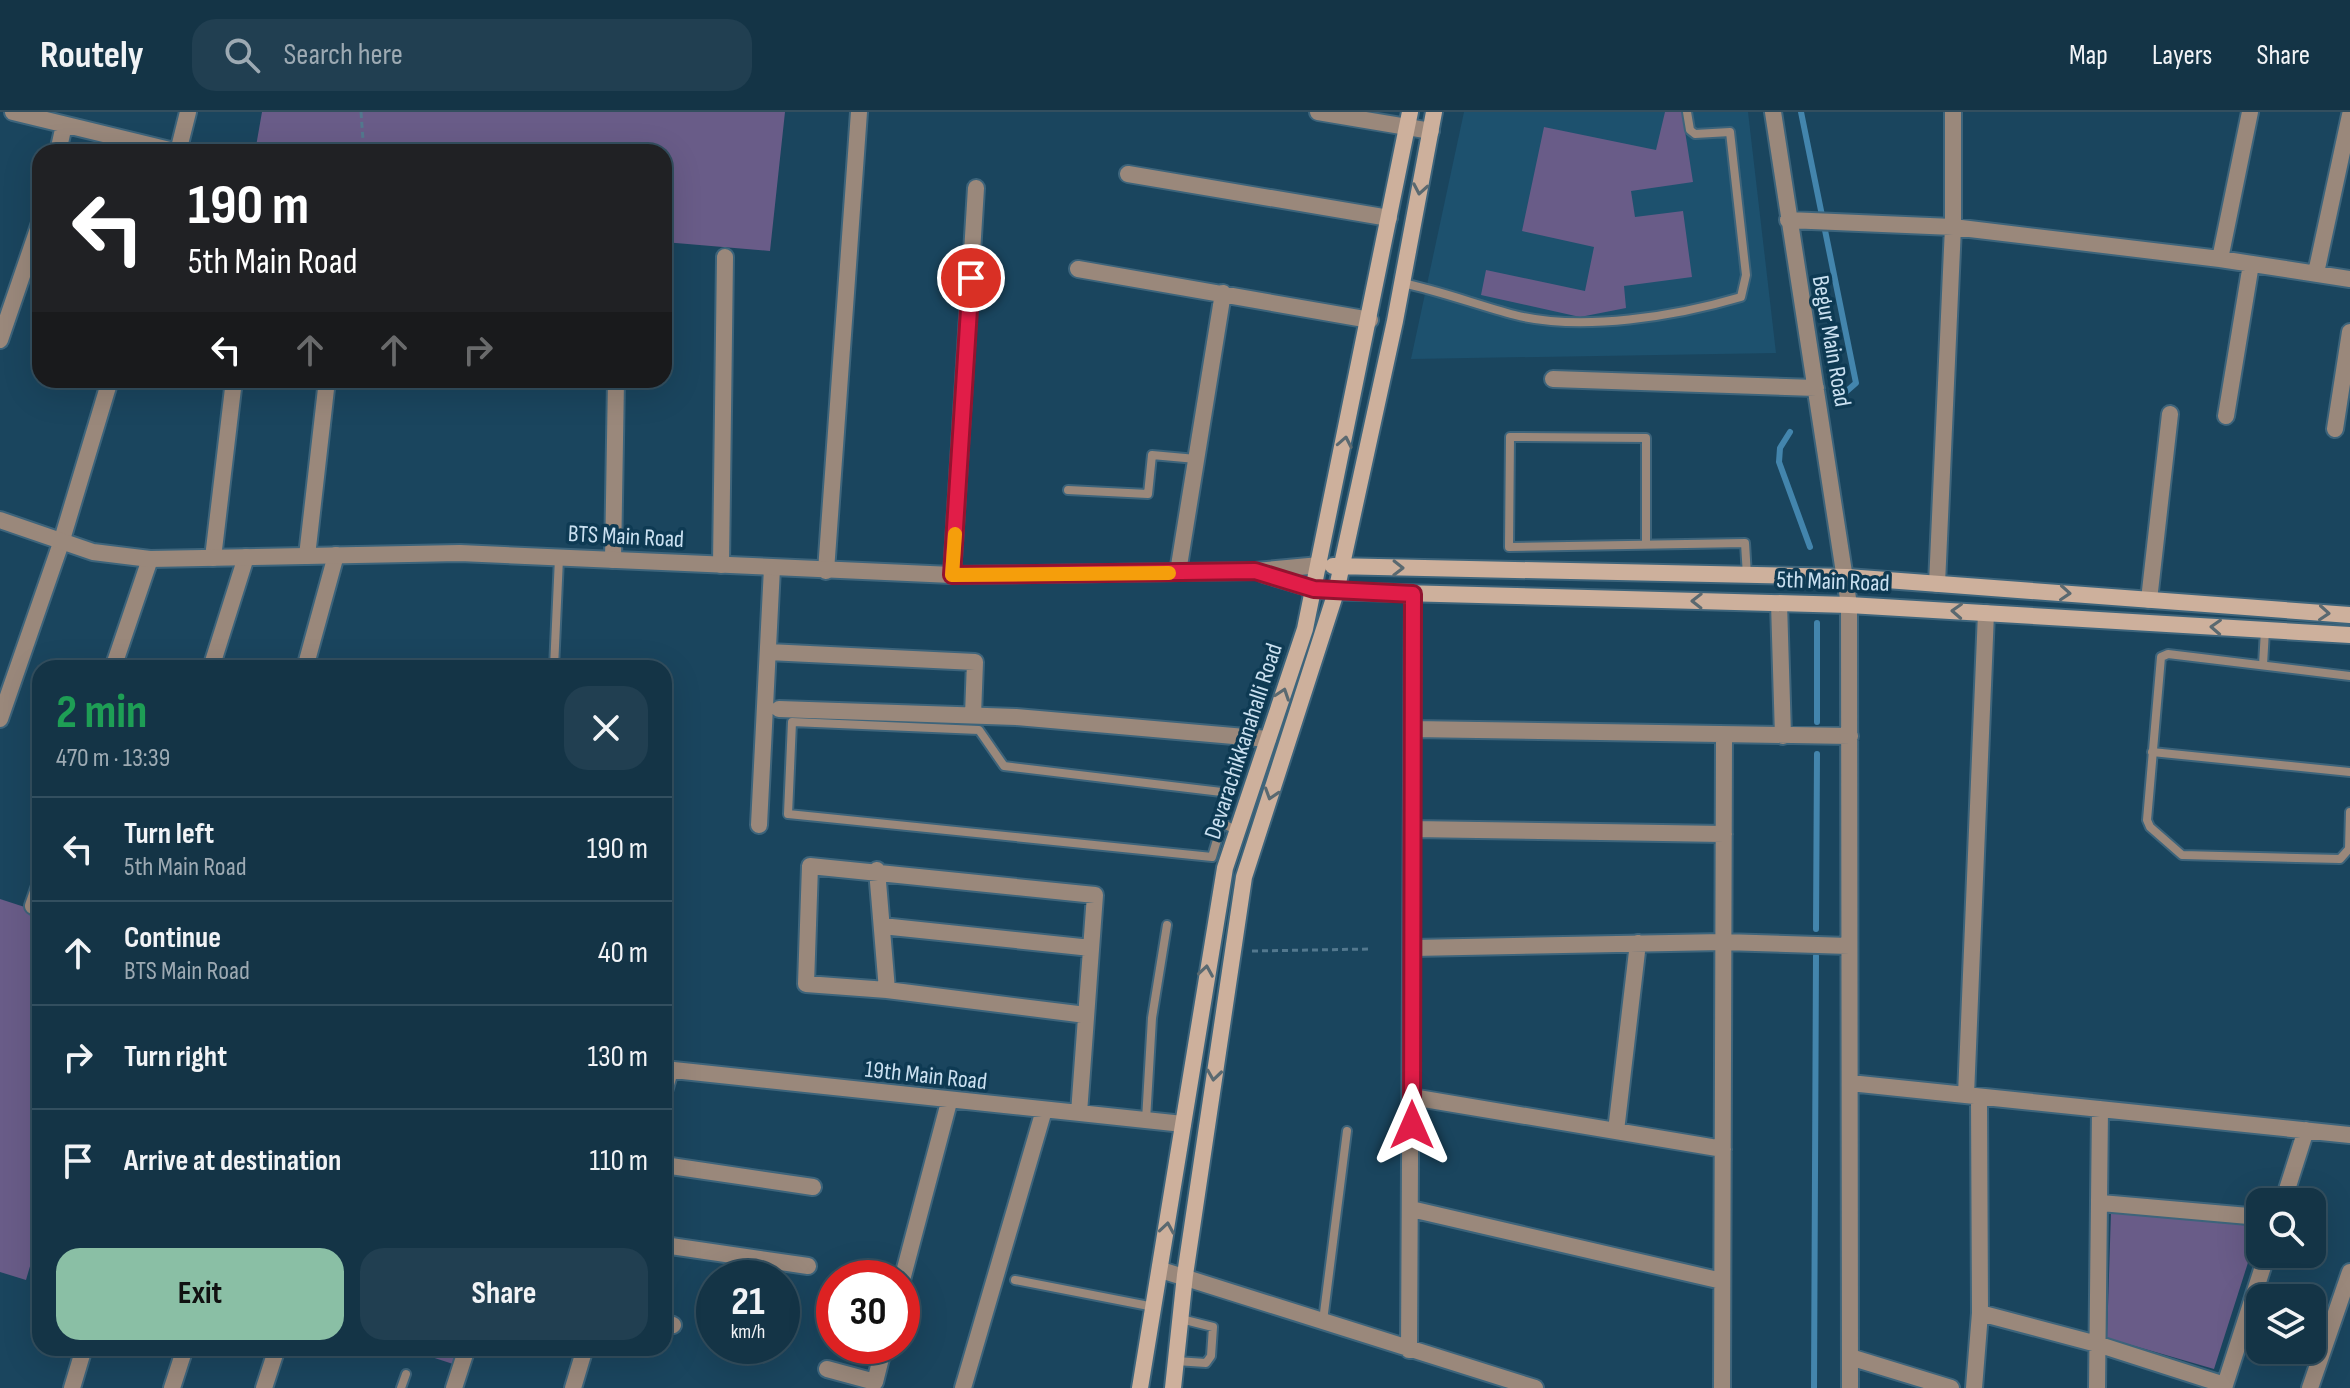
<!DOCTYPE html>
<meta charset="utf-8">
<style>
body{margin:0;font-family:"Sofia Sans Condensed",sans-serif;background:#213f51;color:#f1f3f6;height:100vh;display:flex;flex-direction:column;font-size:30px;white-space:nowrap}
*{box-sizing:border-box;margin:0}
p{font-size:26px;color:#9daab3}
.icon{flex:none;width:44px;height:44px;fill:none;stroke:currentColor;stroke-width:2;stroke-linecap:round;stroke-linejoin:round}
.map{position:relative;flex:1;overflow:hidden}
.side{position:absolute;left:32px;top:548px;width:640px;height:696px;display:flex;flex-direction:column;background:#143446;border-radius:24px;box-shadow:0 8px 32px #0002,0 0 0 2px #334f5f}
.side>*{flex:none}
.guide{position:absolute;left:32px;top:32px;width:640px;height:244px;border-radius:24px;box-shadow:0 8px 32px #0002,0 0 0 2px #334f5f;background:#202124;color:#fff;overflow:hidden}
.controls{position:absolute;left:2246px;top:1076px;display:grid;gap:16px}
.controls a{display:grid;place-items:center;width:80px;height:80px;border-radius:16px;background:#143446;box-shadow:0 8px 32px #0002,0 0 0 2px #334f5f;font-size:40px}
.speed{position:absolute;left:696px;top:1148px;display:flex;gap:16px;font-size:40px;font-weight:700;text-align:center}
.speed>*{display:grid;place-content:center;width:104px;height:104px;border-radius:50%;background:#143446;box-shadow:0 8px 32px #0002,0 0 0 2px #334f5f;line-height:1}
.speed small{font-size:20px;font-weight:400}
.speed .limit{border:12px solid #d22;background:#fff;color:#111}
.pin{position:absolute;display:grid;place-items:center;width:68px;height:68px;color:#fff;margin:-34px;border:4px solid #fff;border-radius:50%;box-shadow:0 2px 8px #0007}
.me{position:absolute;width:88px;margin:-44px;rotate:0deg;stroke-linejoin:round;filter:drop-shadow(0 0 6px #0008)}
.turn{display:flex;align-items:center;gap:28px;height:168px;padding:0 24px;font-size:36px}
.turn .icon{width:104px;height:104px;stroke-width:2.5}
.turn b{display:block;font-size:56px;line-height:68px}
.lanes{display:flex;align-items:center;height:76px;padding:0 24px;background:#0003;justify-content:center;gap:40px;direction:ltr}
.lanes .off{opacity:.35}
.round{display:grid;place-items:center;flex:none;width:84px;height:84px;border-radius:24px;background:#213f51}
.head{display:flex;align-items:center;justify-content:space-between;height:136px;padding:0 24px}
h1{font-size:48px;font-weight:700;line-height:60px;color:#1e9e55}
.cta{display:flex;gap:16px;margin-top:auto;padding:16px 24px}
.cta a{flex:1;height:92px;border-radius:24px;background:#8abfa5;color:#111;font-size:32px;font-weight:700;line-height:92px;text-align:center}
.cta a+a{background:#213f51;color:#f1f3f6}
ul{padding:0;list-style:none}
li{display:flex;align-items:center;gap:24px;height:104px;padding:0 24px;border-top:2px solid #334f5f}
li div{flex:1}
li b{display:block;font-size:30px}
li em{font-style:normal}
header{display:flex;align-items:center;gap:48px;box-sizing:border-box;height:112px;padding:0 40px;background:#143446;border-bottom:2px solid #334f5f}
header strong{font-size:38px}
nav{display:flex;gap:44px;margin-inline-start:auto;font-size:28px}
.search{width:560px;height:72px;background:#213f51;display:flex;align-items:center;gap:20px;box-sizing:border-box;padding:0 28px;border-radius:24px;color:#9daab3;font-size:30px}
.map>svg:first-child{display:block}
.built{fill:#1d516e}
.green{fill:#695c88}
.lines{fill:none;stroke-linecap:round;stroke-linejoin:round}
.stream{stroke:#4385ad;stroke-width:6}
.service-casing{stroke:#3d647b;stroke-width:12}
.minor-casing{stroke:#3d647b;stroke-width:20}
.tertiary-casing{stroke:#3d647b;stroke-width:20}
.secondary-casing{stroke:#3d647b;stroke-width:20}
.path{stroke:#53788e;stroke-width:3;stroke-dasharray:6 4;stroke-linecap:butt}
.service{stroke:#9a887b;stroke-width:8}
.minor{stroke:#9a887b;stroke-width:16}
.tertiary{stroke:#9a887b;stroke-width:16}
.secondary{stroke:#cdb09c;stroke-width:16}
.oneway{stroke:#5a6970}
.route-casing{stroke:#92132f;stroke-width:20}
.route{stroke:#e11d48;stroke-width:14}
.slow{stroke:#f59e0b;stroke-width:14}
.labels{text-anchor:middle;stroke-width:7;stroke-linejoin:round;paint-order:stroke}
.street-label{font-size:24px;fill:#cbe1f1;stroke:#0e3a53}
</style>
<header>
<strong>Routely</strong>
<div class="search"><svg class="icon" aria-label="search" viewBox="0 0 24 24"><circle cx="10" cy="10" r="6"/><path d="M15 15l6 6"/></svg>Search here</div>
<nav><a>Map</a><a>Layers</a><a>Share</a></nav>
</header>
<div class="map">
<svg width="2350" height="1276" viewBox="0 0 2350 1276">
<rect width="100%" height="100%" fill="#1a455e"/>
<path class="built" d="M 1464,0 L 1748,0 L 1776,241 L 1411,247 Z"/>
<path class="green" d="M 262,0 L 785,0 L 770,139 L 664,130 L 664,40 L 255,40 Z
M 1665,0 L 1682,0 L 1693,70 L 1631,79 L 1635,105 L 1683,99 L 1692,165 L 1624,174 L 1626,196 L 1580,205 L 1481,183 L 1486,158 L 1585,179 L 1594,135 L 1522,119 L 1544,15 L 1656,38 Z
M 0,787 L 40,800 L 40,1120 L 26,1168 L 0,1160 Z
M 2111,1100 L 2260,1113 L 2214,1257 L 2107,1226 Z
M 404,1236 L 458,1236 L 453,1252 Z"/>
<g class="lines">
<path class="stream" d="M 1801,0 L 1856,271 L 1840,285
M 1790,320 L 1780,336 L 1779,350 L 1810,435
M 1817,610 L 1817,511
M 1816,817 L 1817,642
M 1814,1276 L 1816,844"/>
<defs>
<path id="service" d="M 1402,171 C 1441,179 1477,193 1515,203 C 1582,220 1677,204 1741,185 L 1746,163 L 1730,20 L 1695,22 L 1690,18 L 1687,0
M 1068,378 L 1148,382 L 1152,343 L 1196,347
M 1646,432 L 1646,326 L 1510,325 L 1509,435 L 1745,431 L 1747,464
M 2263,553 L 2265,518
M 554,556 L 559,446
M 2350,564 L 2168,542 L 2161,545 L 2147,708 L 2150,715 L 2182,743 L 2340,747 L 2349,737 L 2350,700
M 2152,640 L 2350,660
M 1222,711 L 1230,681 L 1004,654 L 979,618 L 792,610 L 788,702 L 1212,745 L 1222,711 L 1237,719
M 1146,1008 L 1152,906 L 1167,813
M 1015,1168 L 1154,1195
M 1323,1209 L 1347,1019
M 1176,1249 L 1206,1251 L 1211,1244 L 1213,1215 L 1181,1207
M 401,1276 L 406,1262"/>
<path id="minor" d="M 13,0 L 178,40
M 1318,0 L 1431,19
M 1773,0 L 1849,493 L 1850,1276
M 58,40 L 64,13
M 178,40 L 188,0
M 1128,62 L 1389,106
M 1788,108 L 1953,115 L 2220,147 L 2350,167
M 2220,147 L 2250,0
M 1078,157 L 1370,208
M 2316,161 L 2350,3
M 0,228 L 40,111
M 1553,267 L 1816,276
M 2226,304 L 2251,152
M 2335,317 L 2350,220
M 307,444 L 327,268
M 213,446 L 234,268
M 613,448 L 616,268
M 721,453 L 725,145
M 826,459 L 859,0
M 1178,460 L 1223,181
M 952,463 L 976,76
M 1937,472 L 1953,115 L 1953,0
M 2149,488 L 2170,302
M 1779,491 L 1783,624
M 768,540 L 975,550 L 973,603
M 113,556 L 150,447
M 211,556 L 246,445
M 305,556 L 336,443
M 779,597 L 1016,605 L 1268,627
M 0,607 L 61,431 L 110,268
M 1413,617 L 1850,624
M 759,713 L 772,456
M 1413,717 L 1724,722
M 877,758 L 887,878
M 33,794 L 40,774
M 882,814 L 1091,836
M 1413,836 L 1723,830 L 1849,834
M 664,957 L 1183,1012
M 1850,971 L 2350,1023
M 664,979 L 670,959
M 1966,983 L 1986,501
M 1412,985 L 1723,1037
M 1079,1001 L 1095,783 L 810,754 L 806,872 L 887,878 L 1086,903
M 1616,1019 L 1638,831
M 664,1053 L 813,1075
M 2283,1090 L 2306,1018
M 2101,1091 L 2260,1105
M 1411,1097 L 1722,1169
M 664,1133 L 808,1154
M 1161,1158 L 1535,1276
M 902,1168 L 949,990
M 1980,1201 L 2097,1232 L 2225,1273
M 664,1210 L 673,1213
M 1409,1238 L 1413,482
M 1850,1245 L 1951,1276
M 827,1257 L 875,1270 L 884,1234
M 72,1276 L 84,1236
M 172,1276 L 185,1236
M 264,1276 L 277,1236
M 454,1276 L 467,1236
M 573,1276 L 585,1236
M 963,1276 L 1044,998
M 1722,1276 L 1724,624
M 1974,1276 L 1980,1201 L 1979,985
M 2097,1276 L 2100,997
M 2224,1276 L 2267,1142
M 2310,1276 L 2350,1160"/>
<path id="tertiary" d="M 0,408 L 93,440 L 150,447 L 460,441 L 952,463 L 1255,459 L 1320,453
M 1264,462 L 1314,477"/>
<path id="secondary" d="M 1333,454 L 1847,465 L 2350,503
M 1325,479 L 1849,493 L 2350,523
M 1140,1276 L 1225,756 L 1305,517 L 1410,0
M 1173,1276 L 1185,1163 L 1244,765 L 1336,480 L 1395,209 L 1434,0"/>
</defs>
<use href="#service" class="service-casing"/>
<use href="#minor" class="minor-casing"/>
<use href="#tertiary" class="tertiary-casing"/>
<use href="#secondary" class="secondary-casing"/>
<path class="path" d="M 361,0 L 363,28
M 1252,839 L 1370,837"/>
<use href="#service" class="service"/>
<use href="#minor" class="minor"/>
<use href="#tertiary" class="tertiary"/>
<use href="#secondary" class="secondary"/>
</g>
<defs><path id="oneway-chevron" d="M-2-3.5L2.5 0L-2 3.5" fill="none" stroke-width="1.6" stroke-linecap="round" stroke-linejoin="round" transform="scale(2)"/></defs>
<g class="oneway">
<use href="#oneway-chevron" transform="translate(1420 77) rotate(100)"/>
<use href="#oneway-chevron" transform="translate(1345 330) rotate(-79)"/>
<use href="#oneway-chevron" transform="translate(1398 456) rotate(1)"/>
<use href="#oneway-chevron" transform="translate(2065 481) rotate(4)"/>
<use href="#oneway-chevron" transform="translate(1697 489) rotate(-179)"/>
<use href="#oneway-chevron" transform="translate(1957 499) rotate(-177)"/>
<use href="#oneway-chevron" transform="translate(2324 501) rotate(4)"/>
<use href="#oneway-chevron" transform="translate(2216 515) rotate(-177)"/>
<use href="#oneway-chevron" transform="translate(1283 582) rotate(-71)"/>
<use href="#oneway-chevron" transform="translate(1271 682) rotate(108)"/>
<use href="#oneway-chevron" transform="translate(1206 859) rotate(-81)"/>
<use href="#oneway-chevron" transform="translate(1214 963) rotate(98)"/>
<use href="#oneway-chevron" transform="translate(1167 1116) rotate(-81)"/>
</g>
<g class="lines">
<defs>
<path id="route" d="M 971,166 L 952,463 L 1255,459 L 1314,477 L 1413,482 L 1412,1013"/>
</defs>
<use href="#route" class="route-casing"/>
<use href="#route" class="route"/>
<path class="slow" d="M 955,422 L 952,463 L 1169,461"/>
</g>
<g class="labels">
<g class="street-label">
<text transform="translate(1832 229) rotate(80)" y="8">Begur Main Road</text>
<text transform="translate(626 424) rotate(3)" y="8">BTS Main Road</text>
<text transform="translate(1833 469) rotate(2)" y="8">5th Main Road</text>
<text transform="translate(1243 629) rotate(-72)" y="8">Devarachikkanahalli Road</text>
<text transform="translate(926 963) rotate(6)" y="8">19th Main Road</text>
</g>
</g>
</svg>
<div class="controls">
<a><svg class="icon" aria-label="search" viewBox="0 0 24 24"><circle cx="10" cy="10" r="6"/><path d="M15 15l6 6"/></svg></a>
<a><svg class="icon" aria-label="layers" viewBox="0 0 24 24"><path d="M12 4l9 5-9 5-9-5zM3 14l9 5 9-5"/></svg></a>
</div>
<div class="speed"><div>21<small>km/h</small></div><div class="limit">30</div></div>
<div class="pin" style="left:971px;top:166px;background:#d93025"><svg class="icon" aria-label="arrive" viewBox="0 0 24 24"><path d="M6 21V4h12l-3 4 3 4H6"/></svg></div>
<svg class="me" style="left:1412px;top:1013px" viewBox="-20 -20 40 40"><path d="M0-17L14 15 0 8-14 15z" fill="#e11d48" stroke="#fff" stroke-width="4"/></svg>
<div class="guide">
<div class="turn"><svg class="icon" aria-label="left" viewBox="0 0 24 24"><path d="M17 20v-9H6M10 6l-5 5 5 5"/></svg><div><b>190 m</b>5th Main Road</div></div>
<div class="lanes"><svg class="icon" aria-label="left" viewBox="0 0 24 24"><path d="M17 20v-9H6M10 6l-5 5 5 5"/></svg><svg class="icon off" aria-label="ahead" viewBox="0 0 24 24"><path d="M12 20V5M6 11l6-6 6 6"/></svg><svg class="icon off" aria-label="ahead" viewBox="0 0 24 24"><path d="M12 20V5M6 11l6-6 6 6"/></svg><svg class="icon off" aria-label="right" viewBox="0 0 24 24"><path d="M7 20v-9h11M14 6l5 5-5 5"/></svg></div>
</div>
<section class="side">
<div class="head"><div><h1>2 min</h1><p>470 m · 13:39</p></div><a class="round"><svg class="icon" aria-label="close" viewBox="0 0 24 24"><path d="M6 6l12 12M18 6L6 18"/></svg></a></div>
<ul>
<li><svg class="icon" aria-label="left" viewBox="0 0 24 24"><path d="M17 20v-9H6M10 6l-5 5 5 5"/></svg><div><b>Turn left</b><p>5th Main Road</p></div><em>190 m</em></li>
<li><svg class="icon" aria-label="ahead" viewBox="0 0 24 24"><path d="M12 20V5M6 11l6-6 6 6"/></svg><div><b>Continue</b><p>BTS Main Road</p></div><em>40 m</em></li>
<li><svg class="icon" aria-label="right" viewBox="0 0 24 24"><path d="M7 20v-9h11M14 6l5 5-5 5"/></svg><div><b>Turn right</b></div><em>130 m</em></li>
<li><svg class="icon" aria-label="arrive" viewBox="0 0 24 24"><path d="M6 21V4h12l-3 4 3 4H6"/></svg><div><b>Arrive at destination</b></div><em>110 m</em></li>
</ul>
<div class="cta"><a>Exit</a><a>Share</a></div>
</section>
</div>
